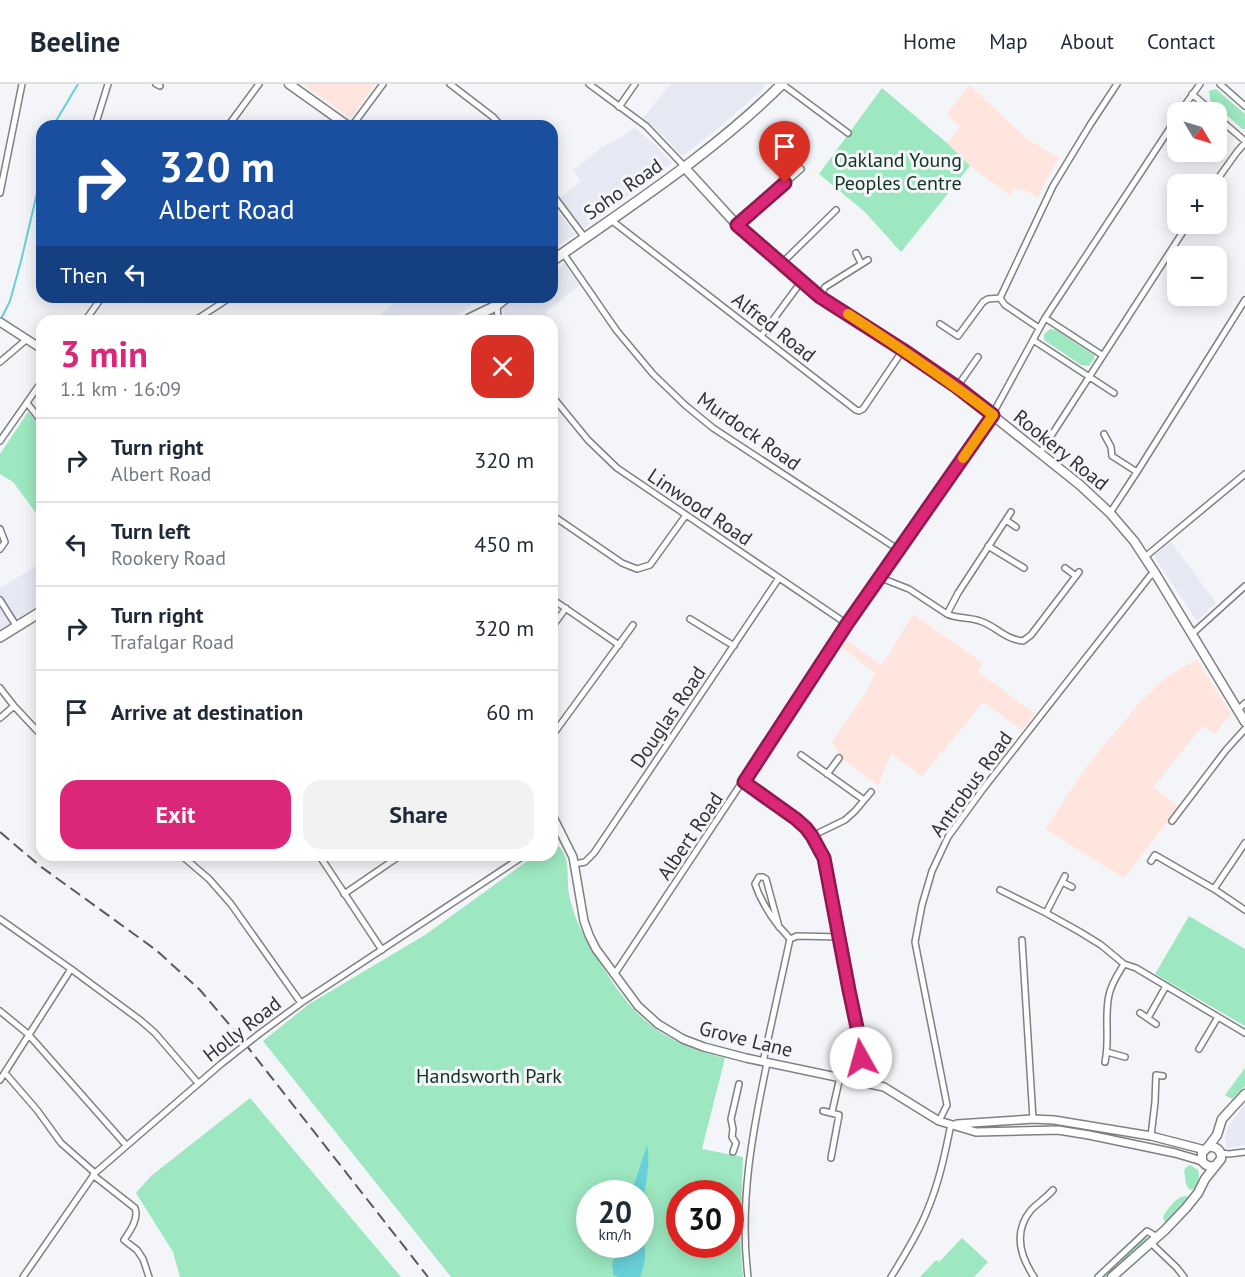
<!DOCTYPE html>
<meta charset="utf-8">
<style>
body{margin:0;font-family:"PT Sans",sans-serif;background:#f2f2f3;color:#1f2937;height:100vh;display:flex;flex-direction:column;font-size:22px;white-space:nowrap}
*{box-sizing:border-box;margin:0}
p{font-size:20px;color:#747a83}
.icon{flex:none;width:33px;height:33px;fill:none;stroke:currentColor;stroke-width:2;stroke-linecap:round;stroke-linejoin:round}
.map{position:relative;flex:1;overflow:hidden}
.side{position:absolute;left:36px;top:231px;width:522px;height:546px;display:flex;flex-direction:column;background:#fff;border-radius:18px;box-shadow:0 3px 15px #0003}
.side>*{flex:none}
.banner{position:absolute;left:36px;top:36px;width:522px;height:183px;border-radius:18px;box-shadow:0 3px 15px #0003;background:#1a4fa0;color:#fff;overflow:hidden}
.needle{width:39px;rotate:128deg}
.controls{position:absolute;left:1167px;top:18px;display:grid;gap:12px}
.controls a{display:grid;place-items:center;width:60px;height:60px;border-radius:12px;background:#fff;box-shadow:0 3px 15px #0003;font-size:30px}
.speed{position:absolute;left:576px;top:1096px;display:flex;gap:12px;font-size:30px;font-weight:700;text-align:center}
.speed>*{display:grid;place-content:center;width:78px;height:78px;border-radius:50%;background:#fff;box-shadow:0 3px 15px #0003;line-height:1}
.speed small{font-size:15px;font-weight:400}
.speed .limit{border:9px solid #d22;background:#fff;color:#111}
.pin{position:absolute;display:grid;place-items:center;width:51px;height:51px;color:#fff;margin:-62px -26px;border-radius:50% 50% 50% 0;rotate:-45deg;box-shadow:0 0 6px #0007}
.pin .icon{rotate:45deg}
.me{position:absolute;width:66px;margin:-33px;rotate:353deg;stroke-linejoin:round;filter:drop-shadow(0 0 4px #0008)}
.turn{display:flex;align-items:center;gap:21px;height:126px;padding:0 24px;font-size:27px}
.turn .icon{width:78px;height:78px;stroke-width:2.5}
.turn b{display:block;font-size:42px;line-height:51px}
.then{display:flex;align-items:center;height:57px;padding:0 24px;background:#0003;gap:12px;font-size:22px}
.round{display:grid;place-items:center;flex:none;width:63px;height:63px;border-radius:18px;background:#f2f2f3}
.summary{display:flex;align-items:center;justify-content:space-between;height:102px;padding:0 24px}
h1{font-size:36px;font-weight:700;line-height:45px;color:#db2777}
.button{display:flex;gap:12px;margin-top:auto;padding:12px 24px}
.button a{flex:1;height:69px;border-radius:18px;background:#db2777;color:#fff;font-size:24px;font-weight:700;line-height:69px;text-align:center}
.button a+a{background:#f2f2f3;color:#1f2937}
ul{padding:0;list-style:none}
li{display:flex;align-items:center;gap:18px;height:84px;padding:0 24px;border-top:2px solid #e0e1e3}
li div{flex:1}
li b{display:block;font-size:22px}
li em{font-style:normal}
header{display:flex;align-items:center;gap:36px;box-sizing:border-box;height:84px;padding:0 30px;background:#fff;border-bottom:2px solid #e0e1e3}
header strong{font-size:28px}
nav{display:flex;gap:33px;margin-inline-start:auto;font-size:21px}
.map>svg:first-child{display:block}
.built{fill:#e6e9f4}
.education{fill:#ffe5de}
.green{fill:#9de8c0;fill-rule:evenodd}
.water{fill:#68d0d9}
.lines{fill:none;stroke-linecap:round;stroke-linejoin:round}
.stream{stroke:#68d0d9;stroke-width:2}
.minor-casing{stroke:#7f8083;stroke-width:8}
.tertiary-casing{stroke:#7f8083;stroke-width:10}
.primary-casing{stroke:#7f8083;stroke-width:11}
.trunk-casing{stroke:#7f8083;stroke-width:12}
.minor{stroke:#fff;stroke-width:5}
.tertiary{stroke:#fff;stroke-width:7}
.primary{stroke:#fff;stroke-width:8}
.trunk{stroke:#fff;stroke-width:9}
.rail{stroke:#595a5c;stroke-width:2;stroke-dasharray:12 6;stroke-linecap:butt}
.minor-bridge-casing{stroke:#7f8083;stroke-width:8;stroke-linecap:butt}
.minor-bridge{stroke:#fff;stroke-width:5}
.route-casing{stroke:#8e194d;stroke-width:15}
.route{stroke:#db2777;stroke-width:10}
.slow{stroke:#f59e0b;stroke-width:10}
.labels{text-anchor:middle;stroke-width:6;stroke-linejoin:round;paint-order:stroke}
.park-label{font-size:20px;fill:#103322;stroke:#f4f5f9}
.street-label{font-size:20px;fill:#303132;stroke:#f4f5f9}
</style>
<header>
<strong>Beeline</strong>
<nav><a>Home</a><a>Map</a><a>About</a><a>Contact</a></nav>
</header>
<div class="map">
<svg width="1245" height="1193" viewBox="0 0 1245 1193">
<rect width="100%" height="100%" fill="#f4f5f9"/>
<path class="built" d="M 671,0 L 764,0 L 765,2 L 761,7 L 714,48 L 682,72 L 665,53 L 643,34 Z
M 634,43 L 656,62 L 672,79 L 583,145 L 560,114 L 581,97 L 573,86 L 587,76 L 601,64 L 628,49 Z
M 557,126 L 575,150 L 552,166 L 552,130 Z
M 565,180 L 580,201 L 545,228 L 550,237 L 508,237 L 503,229 L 502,222 L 515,213 L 552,213 L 552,189 Z
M 403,213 L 483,213 L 449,237 L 380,237 L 381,236 L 379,231 Z
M 1171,458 L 1216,519 L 1197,537 L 1154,472 Z
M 42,478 L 42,519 L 0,546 L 0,504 Z
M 1245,1020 L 1245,1061 L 1227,1064 L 1225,1053 L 1229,1041 Z"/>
<path class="education" d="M 305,0 L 375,0 L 352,32 L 348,32 L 304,1 Z
M 970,1 L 1026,54 L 1059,74 L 1047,94 L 1038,113 L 1021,104 L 1019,107 L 1014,104 L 1010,112 L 970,82 L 947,59 L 960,43 L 947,30 Z
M 913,530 L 983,579 L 978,587 L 1035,630 L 1022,646 L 983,618 L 922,693 L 891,669 L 878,702 L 839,672 L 832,657 L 867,607 L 875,589 L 841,563 L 847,556 L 881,581 L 890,569 Z
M 1197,575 L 1231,630 L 1215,650 L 1203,642 L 1153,703 L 1179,723 L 1124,794 L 1045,745 L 1086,683 L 1141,617 L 1165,594 Z"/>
<path class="green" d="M 882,4 L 947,59 L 970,82 L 901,168 L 865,128 L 819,90 Z
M 1216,5 L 1245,30 L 1245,45 L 1242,45 L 1210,16 L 1210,13 L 1209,7 Z
M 1050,245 L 1056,246 L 1094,271 L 1094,275 L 1089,282 L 1081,281 L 1044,256 L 1044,250 Z
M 28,328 L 42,344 L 42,437 L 13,398 L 0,390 L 0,370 Z
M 555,760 C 572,769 566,794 569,810 C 570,817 573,825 575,832 C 581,848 591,862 599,877 C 612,898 627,922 647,938 C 669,957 698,967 725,974 L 702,1065 L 743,1073 L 740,1157 L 743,1193 L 451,1193 L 263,957 L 309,920 L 425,851 L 530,775 L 537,771 L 552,771 L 552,762 ZM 590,1110 L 640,1110 L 640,1161 L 590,1161 ZM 680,1110 L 730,1110 L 730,1161 L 680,1161 Z
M 1189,832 L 1245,865 L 1245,942 L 1155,890 Z
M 1245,984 L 1245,1002 L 1232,1015 L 1225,1011 Z
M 250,1014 L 401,1193 L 180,1193 L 173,1168 L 136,1109 L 151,1092 Z
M 1190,1081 L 1198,1086 C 1200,1093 1199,1101 1192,1106 L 1189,1105 C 1184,1099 1186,1093 1184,1087 L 1185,1084 Z
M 1185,1112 L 1189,1113 L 1167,1138 L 1165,1138 L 1163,1133 C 1168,1124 1175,1114 1185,1112 Z
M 1145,1153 L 1150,1156 L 1106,1193 L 1101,1193 Z
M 962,1154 L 988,1178 L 974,1193 L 920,1193 L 936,1176 L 939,1178 Z"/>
<path class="water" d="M 647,1061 C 652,1085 642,1108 642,1132 C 642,1156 650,1170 640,1193 L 619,1193 L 613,1191 L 613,1184 L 612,1182 L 617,1161 L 628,1161 L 630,1162 L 640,1161 L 640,1110 L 631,1110 Z"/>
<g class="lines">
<path class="stream" d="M 53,42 L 78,0
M 2,233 L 10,217 L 21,177 L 42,88"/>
<defs>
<path id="minor" d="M 156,0 L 160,2
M 450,0 L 493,33 L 501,42
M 589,0 L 646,42 L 685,83
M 782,0 L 848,49
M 1220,0 L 1245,22
M 1192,10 L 1213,28
M 619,23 L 635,0
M 1180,28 L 1200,0
M 1216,32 L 1245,57
M 95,42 L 108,0
M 228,42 L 259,0
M 352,42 L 383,0
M 1214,100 L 1237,68 L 1245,59
M 0,109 L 22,0
M 552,110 L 585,154
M 611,136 L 856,326 L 859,327 L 863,325 L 903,266
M 737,141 L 801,85
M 563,169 L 617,247 L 653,290 L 685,321 L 713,344 L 899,466
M 856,169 L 861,179
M 781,180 L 836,126
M 820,213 L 825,203 L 868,176
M 497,221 L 498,235 L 499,237
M 1045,234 L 1102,271
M 85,237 L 102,213
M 194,237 L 231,213
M 940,240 L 958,252 L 983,218 L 988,215 L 1000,214
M 1039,244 L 1005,221 L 1000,214 L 1053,102 L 1090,41 L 1117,0
M 761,252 L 801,198
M 1033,256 L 1114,309
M 0,278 L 27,255
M 957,303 L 978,273
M 552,312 L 588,356 L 617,384 L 847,540
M 27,319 L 42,338
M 1104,350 L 1111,363 L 1112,372 L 1137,388
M 0,357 L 42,297
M 1040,369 L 1188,140
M 1110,429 L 1137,388 L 1245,216
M 552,431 L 622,479 L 637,485 L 650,481 L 686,431
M 1006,436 L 1016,443
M 0,445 L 5,458 L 0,465
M 988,462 L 1024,484
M 1145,473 L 1245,390
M 1065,484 L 1076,492
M 881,494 L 909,505 L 947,530 C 958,535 969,533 980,537 C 996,542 1004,555 1023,557 L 1031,551 L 1079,488
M 552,515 L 619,561
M 0,516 L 17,543
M 947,530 L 958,509 L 1011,428
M 690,535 L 734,562
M 552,543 L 566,524
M 1192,550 L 1245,502
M 0,604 L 14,622 L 42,652
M 1238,626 L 1245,619
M 0,634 L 14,622
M 552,652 L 633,541
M 801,671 L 864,716
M 827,690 L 839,674
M 743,698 L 796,735 L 806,744 L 812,752 L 824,774 L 840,853 L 848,906 L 862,967 L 855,997
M 1172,737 L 1226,666 L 1245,645
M 812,752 L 845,736 L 855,727 L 871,708
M 552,753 L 561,747
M 181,771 L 209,795 L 231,820 L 301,919
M 319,771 L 382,866
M 1151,777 L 1155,771 L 1214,805 L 1245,826
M 575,780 L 585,778 L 594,769 L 779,494
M 1062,798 L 1072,803
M 1214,805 L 1245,759
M 1000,806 L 1046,829 L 1080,848 L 1101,861 L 1124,880 L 1136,884 L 1245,949
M 344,810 L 401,771
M 1046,829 L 1065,792
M 0,835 L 71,885 L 140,936 L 155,949 L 198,999
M 779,843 L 766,795 L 763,793 L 759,793 L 755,800 C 760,815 768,828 777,840 C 781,845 786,850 790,855
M 790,855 L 797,852 L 840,853
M 1022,856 L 1033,1035
M 614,891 L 847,540 L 990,335 L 1045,234 L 1178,32
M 0,927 L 28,950 L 126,1061
M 1140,929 L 1156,940
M 1148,934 L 1166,902
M 259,950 L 301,919 L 525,771
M 1199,965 L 1218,933
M 1107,968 L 1125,973
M 763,978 L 790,855
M 1105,978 C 1110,956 1104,933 1109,911 C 1111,900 1118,890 1124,880
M 5,989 L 37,1026 L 61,1059 L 95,1089
M 0,996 L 71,885
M 823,1027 L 839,1031 L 831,1074
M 832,1028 L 840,993
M 939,1037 L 947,1021 L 915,858 L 922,821 L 932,787 L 948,753 L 983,705 L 1150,492 L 1155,489
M 1151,1052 L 1155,1018 L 1156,991 L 1163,992
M 733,1068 L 736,1059 L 732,1053 L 733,1045 L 731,1035 L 739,1000
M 1221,1069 L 1229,1070 L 1245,1068
M 93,1091 L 135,1124 C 139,1135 130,1147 124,1156 L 137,1166 L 143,1175 L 149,1193
M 1151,1159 L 1177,1184 L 1184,1193
M 23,1193 L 95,1089 L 221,980
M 748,1193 C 739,1120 752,1050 767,979
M 891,1193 C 904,1172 918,1150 927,1127 C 939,1099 945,1070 951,1040
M 1034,1193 C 1020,1172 1013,1148 1031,1126 C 1038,1119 1046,1114 1053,1106
M 1098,1193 L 1147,1147 L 1157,1153"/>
<path id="tertiary" d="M 0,238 L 42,265
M 552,731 L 573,773 L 584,837 L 589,851 L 596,865 L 638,922 L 658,940 L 683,955 L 704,963 L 746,974 L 884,1003 L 939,1037 L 976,1048 L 1058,1046 L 1089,1051 L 1175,1069 L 1202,1077
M 957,1040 L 1033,1035 L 1054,1036 L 1151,1052 L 1205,1066"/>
<path id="primary" d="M 289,0 L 348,42
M 685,84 L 737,141 L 801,198 L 820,213 L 903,266 L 957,303 L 1080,401 L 1110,429 L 1134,457 L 1155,489 L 1245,638
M 1215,1082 C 1209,1083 1206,1082 1202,1077 L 1202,1069 L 1208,1063 L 1217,1051 L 1222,1035 L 1245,1010
M 1112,1193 L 1165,1146 L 1186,1124 L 1198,1109 L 1205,1095 L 1221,1075 C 1222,1067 1217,1062 1208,1063"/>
<path id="trunk" d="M 552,177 C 631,121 713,69 782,0
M 469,235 L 494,223 L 507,213
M 0,553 L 42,527"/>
</defs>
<use href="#minor" class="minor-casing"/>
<use href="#tertiary" class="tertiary-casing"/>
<use href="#primary" class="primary-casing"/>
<use href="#trunk" class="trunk-casing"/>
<use href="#minor" class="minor"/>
<use href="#tertiary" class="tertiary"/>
<use href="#primary" class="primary"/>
<use href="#trunk" class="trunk"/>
<path class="rail" d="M 0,748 L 40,782 L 156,866 L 200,906 L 239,952 L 428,1193"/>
<defs>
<path id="minor-bridge" d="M 221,980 L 259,950"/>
</defs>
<use href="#minor-bridge" class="minor-bridge-casing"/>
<use href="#minor-bridge" class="minor-bridge"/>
</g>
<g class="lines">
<defs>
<path id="route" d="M 785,99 L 737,141 L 820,213 L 903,266 L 957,303 L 993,331 L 847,540 L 744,698 L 796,735 L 806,744 L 812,752 L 824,774 L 849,906 L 862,967 L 861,974"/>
</defs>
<use href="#route" class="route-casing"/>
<use href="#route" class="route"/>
<path class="slow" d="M 848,230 C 897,262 946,295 993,331 L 963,374"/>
</g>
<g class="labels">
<g class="park-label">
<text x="898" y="83">Oakland Young<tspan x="898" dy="23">Peoples Centre</tspan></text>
<text x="489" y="999">Handsworth Park</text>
</g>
<g class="street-label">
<text transform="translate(623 105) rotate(-35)" y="7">Soho Road</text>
<text transform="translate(774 243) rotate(38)" y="7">Alfred Road</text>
<text transform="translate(749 347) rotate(35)" y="7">Murdock Road</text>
<text transform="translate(1061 366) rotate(39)" y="7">Rookery Road</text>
<text transform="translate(700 423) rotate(34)" y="7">Linwood Road</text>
<text transform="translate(668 633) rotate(-56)" y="7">Douglas Road</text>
<text transform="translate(971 700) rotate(-54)" y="7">Antrobus Road</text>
<text transform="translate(690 752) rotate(-56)" y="7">Albert Road</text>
<text transform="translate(242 945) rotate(-38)" y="7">Holly Road</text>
<text transform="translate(746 955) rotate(14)" y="7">Grove Lane</text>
</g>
</g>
</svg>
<div class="controls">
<a><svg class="needle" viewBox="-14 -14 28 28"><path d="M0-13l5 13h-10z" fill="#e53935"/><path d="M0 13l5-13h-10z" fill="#747a83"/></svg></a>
<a>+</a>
<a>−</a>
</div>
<div class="speed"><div>20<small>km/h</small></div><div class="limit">30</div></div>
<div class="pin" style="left:785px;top:99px;background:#d93025"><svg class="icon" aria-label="arrive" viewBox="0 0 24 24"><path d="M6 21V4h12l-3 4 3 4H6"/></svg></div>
<svg class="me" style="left:861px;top:974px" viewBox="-20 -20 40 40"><circle r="19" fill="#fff"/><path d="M0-13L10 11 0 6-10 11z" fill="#db2777"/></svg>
<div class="banner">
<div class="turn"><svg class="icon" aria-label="right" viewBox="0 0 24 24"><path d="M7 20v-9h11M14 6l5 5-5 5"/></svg><div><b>320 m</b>Albert Road</div></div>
<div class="then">Then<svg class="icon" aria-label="left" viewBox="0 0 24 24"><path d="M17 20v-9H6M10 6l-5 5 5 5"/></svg></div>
</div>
<section class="side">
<div class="summary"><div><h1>3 min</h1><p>1.1 km · 16:09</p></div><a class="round" style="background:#d93025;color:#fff"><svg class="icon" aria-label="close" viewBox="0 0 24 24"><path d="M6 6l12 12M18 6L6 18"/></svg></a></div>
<ul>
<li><svg class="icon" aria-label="right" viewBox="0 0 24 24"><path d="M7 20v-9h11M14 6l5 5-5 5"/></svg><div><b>Turn right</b><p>Albert Road</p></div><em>320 m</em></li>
<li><svg class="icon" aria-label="left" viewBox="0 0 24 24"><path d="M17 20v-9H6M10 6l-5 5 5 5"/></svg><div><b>Turn left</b><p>Rookery Road</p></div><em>450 m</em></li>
<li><svg class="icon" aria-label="right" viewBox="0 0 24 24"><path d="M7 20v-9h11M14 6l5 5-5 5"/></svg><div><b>Turn right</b><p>Trafalgar Road</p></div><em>320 m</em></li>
<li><svg class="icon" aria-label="arrive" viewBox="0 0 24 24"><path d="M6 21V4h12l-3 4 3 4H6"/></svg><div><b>Arrive at destination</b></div><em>60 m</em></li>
</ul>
<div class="button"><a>Exit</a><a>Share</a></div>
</section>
</div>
